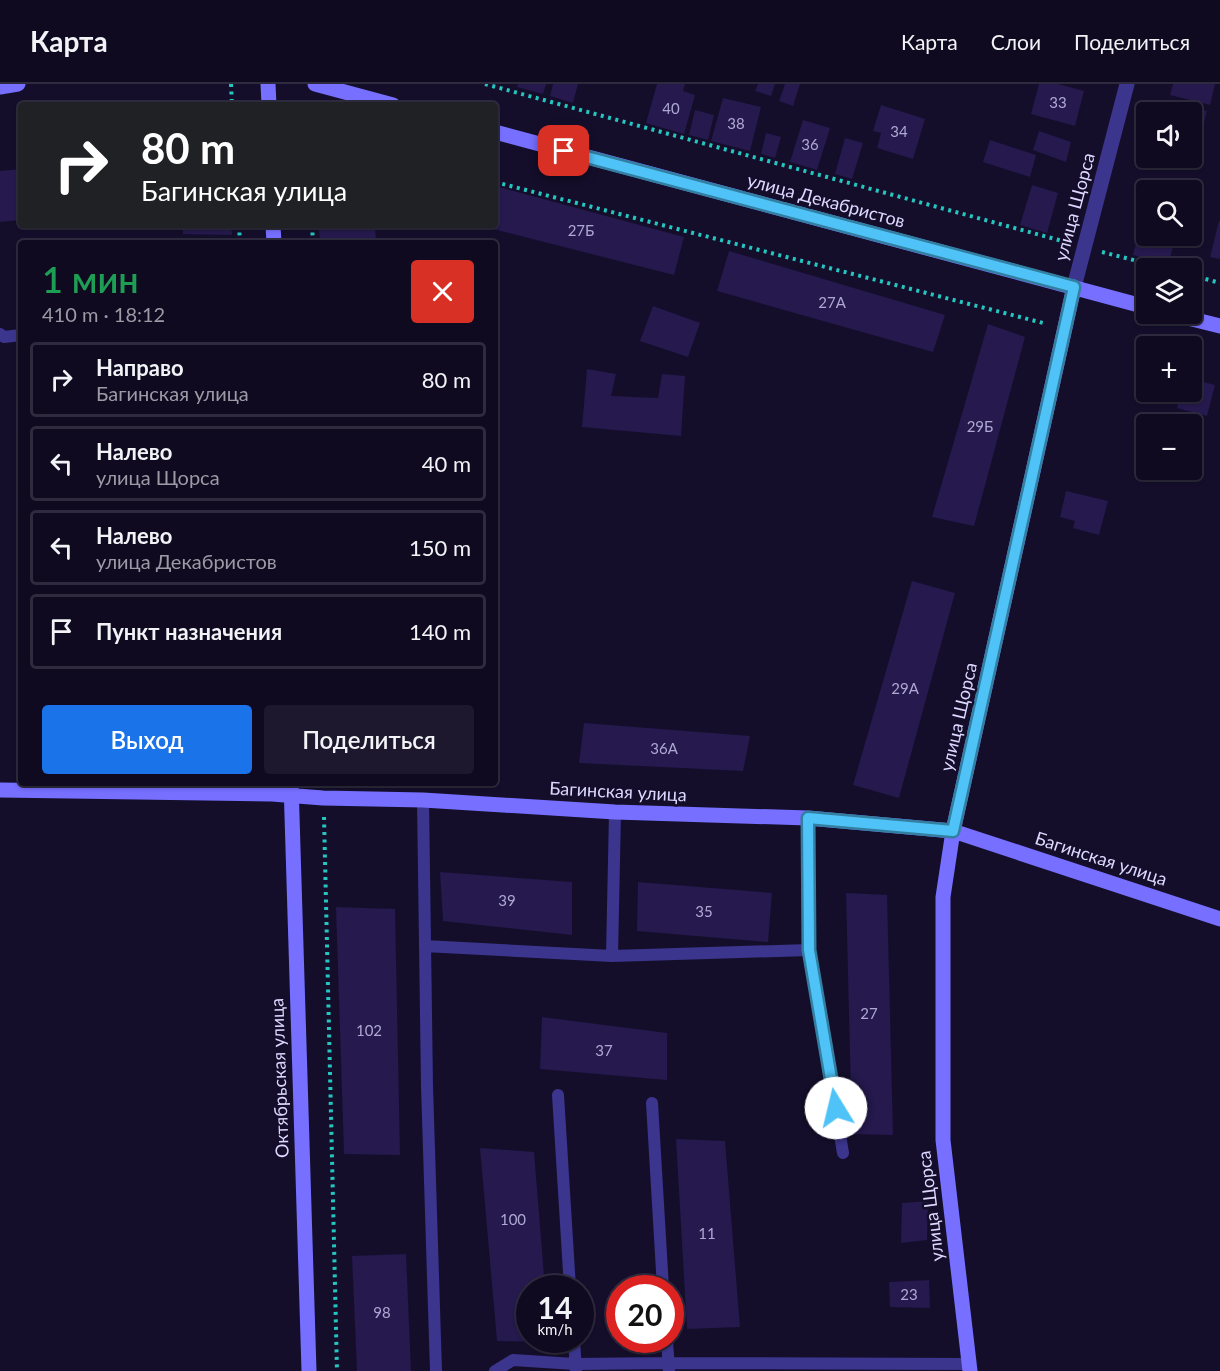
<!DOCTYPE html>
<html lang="ru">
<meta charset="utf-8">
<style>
body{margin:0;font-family:Lato,sans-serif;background:#1d182d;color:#f1f3f6;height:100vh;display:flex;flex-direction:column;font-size:22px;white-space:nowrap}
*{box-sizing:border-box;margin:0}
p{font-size:20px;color:#9b9aa5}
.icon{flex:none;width:33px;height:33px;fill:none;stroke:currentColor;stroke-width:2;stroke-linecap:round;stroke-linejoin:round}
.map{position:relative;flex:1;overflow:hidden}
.side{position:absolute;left:18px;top:156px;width:480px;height:546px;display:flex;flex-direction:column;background:#0f0a20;border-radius:6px;box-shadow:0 2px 4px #0004,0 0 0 2px #2f2b3e}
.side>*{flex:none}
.banner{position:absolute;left:18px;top:18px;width:480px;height:126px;border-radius:6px;box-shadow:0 2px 4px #0004,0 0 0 2px #2f2b3e;background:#202124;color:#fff;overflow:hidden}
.tools{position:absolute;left:1136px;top:18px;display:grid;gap:12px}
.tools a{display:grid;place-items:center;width:66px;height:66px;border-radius:6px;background:#0f0a20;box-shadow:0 2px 4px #0004,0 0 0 2px #2f2b3e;font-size:30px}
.speed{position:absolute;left:516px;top:1191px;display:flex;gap:12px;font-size:30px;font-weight:700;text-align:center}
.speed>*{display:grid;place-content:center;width:78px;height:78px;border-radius:50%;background:#0f0a20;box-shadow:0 2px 4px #0004,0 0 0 2px #2f2b3e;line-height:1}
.speed small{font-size:15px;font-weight:400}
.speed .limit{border:9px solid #d22;background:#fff;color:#111}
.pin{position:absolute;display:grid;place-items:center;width:51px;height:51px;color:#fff;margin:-26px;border-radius:12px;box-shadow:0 3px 9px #0006}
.me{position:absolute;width:66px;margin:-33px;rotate:351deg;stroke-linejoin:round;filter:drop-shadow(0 0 4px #0008)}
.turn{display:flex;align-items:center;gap:21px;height:126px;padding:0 24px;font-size:27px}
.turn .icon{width:78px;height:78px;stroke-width:2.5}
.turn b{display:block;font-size:42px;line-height:51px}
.round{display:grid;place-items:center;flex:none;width:63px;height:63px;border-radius:6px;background:#1d182d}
.headline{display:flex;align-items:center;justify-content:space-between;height:102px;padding:0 24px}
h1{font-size:36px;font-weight:600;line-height:45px;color:#1e9e55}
.primary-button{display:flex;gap:12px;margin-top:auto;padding:12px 24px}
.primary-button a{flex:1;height:69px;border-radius:6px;background:#1a73e8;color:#fff;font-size:24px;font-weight:600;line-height:69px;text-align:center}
.primary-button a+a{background:#1d182d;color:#f1f3f6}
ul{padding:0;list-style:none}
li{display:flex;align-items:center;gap:18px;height:75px;margin:0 12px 9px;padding:0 12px;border:3px solid #2f2b3e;border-radius:6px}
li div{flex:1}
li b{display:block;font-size:22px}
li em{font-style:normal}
header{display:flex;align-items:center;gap:36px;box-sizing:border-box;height:84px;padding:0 30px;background:#0f0a20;border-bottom:2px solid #2f2b3e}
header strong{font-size:28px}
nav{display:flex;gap:33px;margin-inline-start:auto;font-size:21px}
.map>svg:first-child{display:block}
.building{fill:#25194d}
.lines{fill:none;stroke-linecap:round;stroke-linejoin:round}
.path{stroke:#25c6c0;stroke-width:4;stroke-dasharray:3 4.5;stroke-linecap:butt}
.lane{stroke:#3b358d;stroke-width:12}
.street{stroke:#3b358d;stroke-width:15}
.secondary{stroke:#766fff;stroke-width:15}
.route-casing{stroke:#337fa1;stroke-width:15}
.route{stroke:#4fc3f7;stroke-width:10}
.labels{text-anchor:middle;stroke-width:5;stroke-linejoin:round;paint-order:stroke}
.number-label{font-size:15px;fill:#afa8d2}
.street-label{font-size:18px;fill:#ddd8ff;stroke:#140e2b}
</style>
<header>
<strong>Карта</strong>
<nav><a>Карта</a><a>Слои</a><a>Поделиться</a></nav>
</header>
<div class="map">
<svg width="1220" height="1287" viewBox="0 0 1220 1287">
<rect width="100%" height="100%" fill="#140e2b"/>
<path class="building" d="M 518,0 L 546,0 L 543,10 L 517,3 Z
M 553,0 L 578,0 L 573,19 L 550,12 Z
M 657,0 L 685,0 L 683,7 L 695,11 L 684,50 L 646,39 Z
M 758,0 L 775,0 L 771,12 L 755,7 Z
M 785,0 L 800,0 L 793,22 L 779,17 Z
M 1039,0 L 1058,0 L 1084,7 L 1075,42 L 1031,30 Z
M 1173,0 L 1215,0 L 1210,21 L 1170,11 Z
M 723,14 L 761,23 L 750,67 L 711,57 Z
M 1169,18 L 1207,27 L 1203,43 L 1191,41 L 1191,28 L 1166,28 Z
M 881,21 L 925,35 L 913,75 L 877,64 L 881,49 L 873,47 Z
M 695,26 L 714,31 L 708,56 L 689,51 Z
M 803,36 L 830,44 L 817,86 L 790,78 Z
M 1039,47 L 1071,58 L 1066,78 L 1033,66 Z
M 766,49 L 781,53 L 775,74 L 761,70 Z
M 845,54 L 863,59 L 852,95 L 835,90 Z
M 990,56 L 1036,71 L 1030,93 L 983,78 Z
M 21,85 L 21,136 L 0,138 L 0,87 Z
M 1032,101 L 1058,109 L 1047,149 L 1020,141 Z
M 495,102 L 684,153 L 674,191 L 481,142 L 495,141 Z
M 1143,129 L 1146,130 L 1146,152 L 1176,152 L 1168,181 L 1133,171 Z
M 1219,137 L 1220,137 L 1220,175 L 1210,173 Z
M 183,141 L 231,141 L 232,151 L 183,150 Z
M 319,141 L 375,141 L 376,159 L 320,159 Z
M 729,167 L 945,231 L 933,268 L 717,207 Z
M 653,222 L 700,239 L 688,273 L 640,257 Z
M 988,240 L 1025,253 L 974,442 L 932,433 Z
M 587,285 L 616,290 L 611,312 L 658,314 L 662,290 L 685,292 L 681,352 L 582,343 Z
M 1191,295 L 1215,301 L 1207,332 L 1177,324 L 1181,308 L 1191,308 Z
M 1066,407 L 1108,417 L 1099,451 L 1073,444 L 1075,437 L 1060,433 Z
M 912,497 L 955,509 L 899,714 L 853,701 Z
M 584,639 L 750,652 L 743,687 L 579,679 Z
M 440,788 L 572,798 L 572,851 L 443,837 Z
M 638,798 L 772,809 L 768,858 L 637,847 Z
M 846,809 L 887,811 L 893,1051 L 852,1050 Z
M 336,823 L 395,825 L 400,1071 L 344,1070 Z
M 542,933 L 667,949 L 667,996 L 540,985 Z
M 676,1055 L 725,1057 L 740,1243 L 687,1245 Z
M 480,1064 L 534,1068 L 545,1204 L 530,1204 L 530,1256 L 549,1256 L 549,1258 L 497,1257 Z
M 928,1117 L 927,1156 L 901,1159 L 902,1119 Z
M 406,1170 L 411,1287 L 357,1287 L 352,1172 Z
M 929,1196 L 930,1224 L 890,1223 L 889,1198 Z"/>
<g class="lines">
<path class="path" d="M 231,0 L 232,21
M 485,0 L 1066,158
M 495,98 L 1047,240
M 239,141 L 240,159
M 312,141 L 313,159
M 1102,168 L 1165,184
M 1191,191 L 1220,199
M 324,733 L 337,1287"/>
<path class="lane" d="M 0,250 L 4,253 L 21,251
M 423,716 L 427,1002 L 436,1287
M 808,734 L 809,866 L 843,1069
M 425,862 L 612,872 L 809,866
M 612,872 L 615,728
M 558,1011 L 570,1204
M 652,1019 L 663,1204
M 574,1256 L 576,1287
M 667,1256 L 669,1287
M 495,1287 L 513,1276 L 575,1280 L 668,1279 L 970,1280"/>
<path class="street" d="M 1074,203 L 1127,0"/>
<path class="secondary" d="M 268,0 L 269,21
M 315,0 L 393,21
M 0,3 L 18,0
M 495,48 L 1146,223
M 273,141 L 274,159
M 1172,230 L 1220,242
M 291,699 L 309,1287
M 0,706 L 272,710 L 323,714 L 423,716 L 615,728 L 808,734 L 953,747 L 1220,835
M 970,1287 L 943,1056 L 943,813 L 953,747 L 1074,203"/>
</g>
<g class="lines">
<defs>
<path id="route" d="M 564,67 L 1074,203 L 953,747 L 808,734 L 809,866 L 836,1024"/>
</defs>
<use href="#route" class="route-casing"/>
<use href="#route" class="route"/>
</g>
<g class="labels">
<g class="number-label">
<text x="1058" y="24">33</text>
<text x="671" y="30">40</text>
<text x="736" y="45">38</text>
<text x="899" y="53">34</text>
<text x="810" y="66">36</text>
<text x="581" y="152">27Б</text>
<text x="832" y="224">27А</text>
<text x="980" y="348">29Б</text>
<text x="905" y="610">29А</text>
<text x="664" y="670">36А</text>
<text x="507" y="822">39</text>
<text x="704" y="833">35</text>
<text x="869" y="935">27</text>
<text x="369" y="952">102</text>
<text x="604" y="972">37</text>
<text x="513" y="1141">100</text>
<text x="707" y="1155">11</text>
<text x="909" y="1216">23</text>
<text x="382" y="1234">98</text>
</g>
<g class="street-label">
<text transform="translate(826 117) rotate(15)" y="6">улица Декабристов</text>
<text transform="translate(1075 123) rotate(-75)" y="6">улица Щорса</text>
<text transform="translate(959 633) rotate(-77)" y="6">улица Щорса</text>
<text transform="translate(618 708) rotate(3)" y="6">Багинская улица</text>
<text transform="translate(1101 775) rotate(18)" y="6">Багинская улица</text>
<text transform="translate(280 994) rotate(-92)" y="6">Октябрьская улица</text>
<text transform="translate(931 1122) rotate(-97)" y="6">улица Щорса</text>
</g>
</g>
</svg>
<div class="tools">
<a><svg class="icon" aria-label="sound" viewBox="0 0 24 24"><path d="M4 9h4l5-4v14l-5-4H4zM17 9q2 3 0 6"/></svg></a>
<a><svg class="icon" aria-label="search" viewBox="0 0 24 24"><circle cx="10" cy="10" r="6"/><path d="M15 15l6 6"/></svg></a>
<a><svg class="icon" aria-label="layers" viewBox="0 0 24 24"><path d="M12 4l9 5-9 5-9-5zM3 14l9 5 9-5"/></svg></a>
<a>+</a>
<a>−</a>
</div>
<div class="speed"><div>14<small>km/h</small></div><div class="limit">20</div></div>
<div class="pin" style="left:564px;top:67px;background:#d93025"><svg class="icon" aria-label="arrive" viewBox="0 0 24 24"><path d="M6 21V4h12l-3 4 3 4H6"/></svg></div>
<svg class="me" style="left:836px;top:1024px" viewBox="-20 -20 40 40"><circle r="19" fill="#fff"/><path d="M0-13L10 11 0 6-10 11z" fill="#4fc3f7"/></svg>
<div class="banner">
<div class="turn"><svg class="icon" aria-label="right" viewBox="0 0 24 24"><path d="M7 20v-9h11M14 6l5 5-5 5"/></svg><div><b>80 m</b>Багинская улица</div></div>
</div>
<section class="side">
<div class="headline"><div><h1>1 мин</h1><p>410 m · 18:12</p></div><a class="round" style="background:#d93025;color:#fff"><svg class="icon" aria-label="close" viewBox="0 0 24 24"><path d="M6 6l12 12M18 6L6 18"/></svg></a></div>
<ul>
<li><svg class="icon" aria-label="right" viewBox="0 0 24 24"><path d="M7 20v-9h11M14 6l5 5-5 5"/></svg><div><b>Направо</b><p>Багинская улица</p></div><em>80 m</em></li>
<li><svg class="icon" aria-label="left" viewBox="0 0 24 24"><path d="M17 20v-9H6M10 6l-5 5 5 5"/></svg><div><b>Налево</b><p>улица Щорса</p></div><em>40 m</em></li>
<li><svg class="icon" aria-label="left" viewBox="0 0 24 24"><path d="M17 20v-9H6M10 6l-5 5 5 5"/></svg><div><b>Налево</b><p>улица Декабристов</p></div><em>150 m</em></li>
<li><svg class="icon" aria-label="arrive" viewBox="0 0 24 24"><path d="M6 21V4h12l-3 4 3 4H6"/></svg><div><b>Пункт назначения</b></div><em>140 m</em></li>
</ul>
<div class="primary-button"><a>Выход</a><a>Поделиться</a></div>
</section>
</div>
